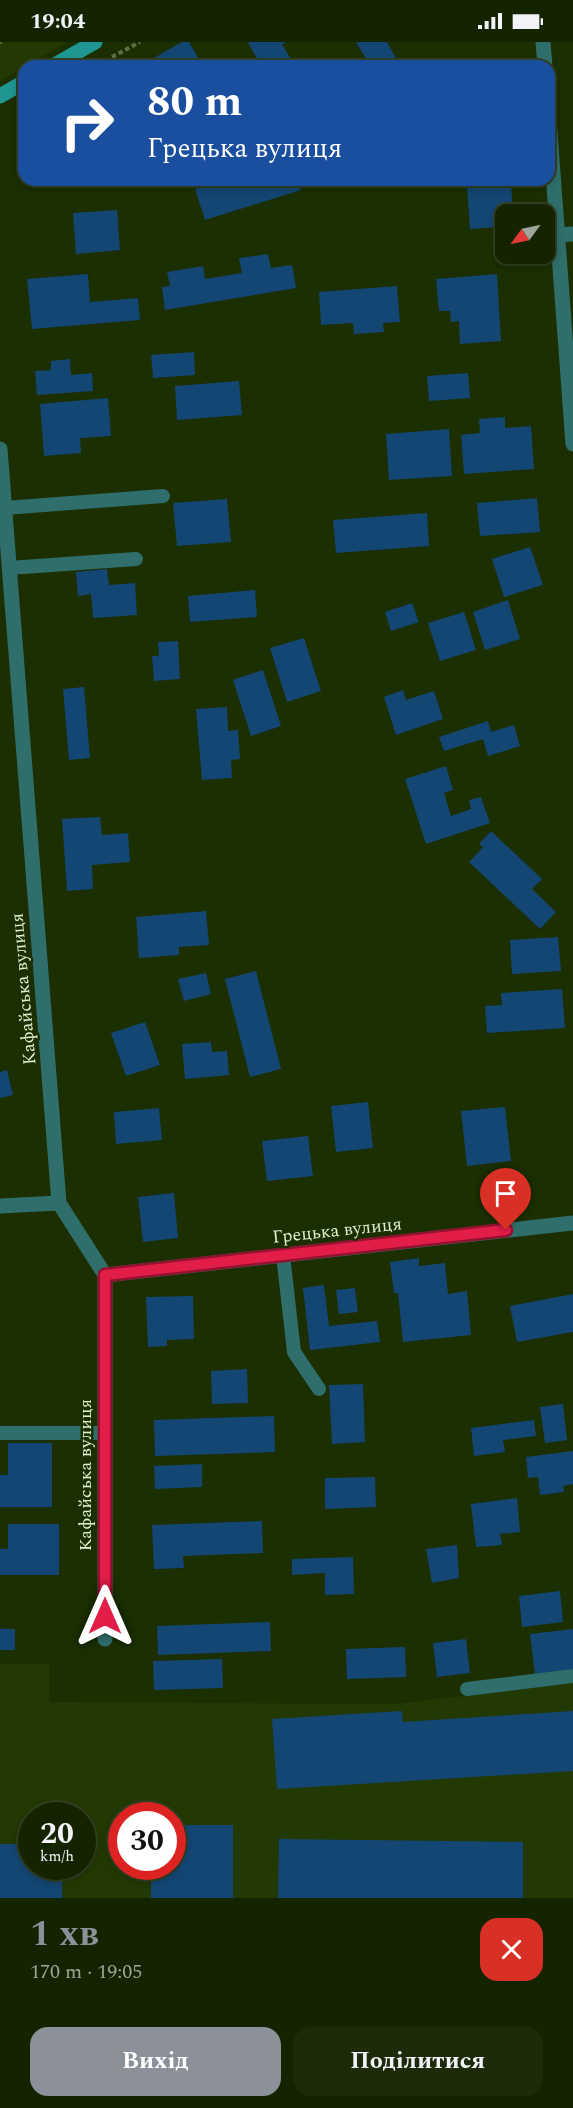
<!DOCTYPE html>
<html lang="uk">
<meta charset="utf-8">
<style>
body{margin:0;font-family:Spectral,serif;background:#1d2b0a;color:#f1f3f6;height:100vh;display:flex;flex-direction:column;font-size:22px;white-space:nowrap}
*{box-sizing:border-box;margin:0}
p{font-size:20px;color:#9da499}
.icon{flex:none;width:33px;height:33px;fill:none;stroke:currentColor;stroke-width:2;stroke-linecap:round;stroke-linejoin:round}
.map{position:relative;height:1856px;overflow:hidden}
.panel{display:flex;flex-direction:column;background:#142300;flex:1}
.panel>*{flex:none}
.banner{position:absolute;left:18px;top:18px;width:537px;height:126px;border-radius:18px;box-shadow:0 3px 9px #0003,0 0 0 2px #334022;background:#1a4fa0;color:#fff;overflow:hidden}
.needle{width:39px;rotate:237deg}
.buttons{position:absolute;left:495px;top:162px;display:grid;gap:12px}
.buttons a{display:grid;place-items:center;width:60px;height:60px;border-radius:12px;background:#142300;box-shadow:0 3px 9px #0003,0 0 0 2px #334022;font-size:30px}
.speed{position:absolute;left:18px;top:1760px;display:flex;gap:12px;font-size:30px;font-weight:700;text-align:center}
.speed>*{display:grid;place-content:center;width:78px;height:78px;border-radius:50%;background:#142300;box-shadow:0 3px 9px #0003,0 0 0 2px #334022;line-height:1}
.speed small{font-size:15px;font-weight:400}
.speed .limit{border:9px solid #d22;background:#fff;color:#111}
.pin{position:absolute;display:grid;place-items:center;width:51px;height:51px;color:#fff;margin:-62px -26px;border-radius:50% 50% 50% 0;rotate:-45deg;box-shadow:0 0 6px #0007}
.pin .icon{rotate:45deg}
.me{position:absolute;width:66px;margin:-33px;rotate:0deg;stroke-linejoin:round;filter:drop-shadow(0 0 4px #0008)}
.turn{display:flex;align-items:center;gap:21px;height:126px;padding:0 30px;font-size:27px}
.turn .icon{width:78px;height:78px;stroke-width:2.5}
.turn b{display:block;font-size:42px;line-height:51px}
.round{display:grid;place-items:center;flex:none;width:63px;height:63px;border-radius:18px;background:#1d2b0a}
.head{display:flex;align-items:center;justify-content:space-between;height:102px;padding:0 30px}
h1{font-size:36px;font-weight:700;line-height:45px;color:#8c9099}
.button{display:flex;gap:12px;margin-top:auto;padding:12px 30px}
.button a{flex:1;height:69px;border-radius:18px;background:#8c9099;color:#fff;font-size:24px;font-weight:700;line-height:69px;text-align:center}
.button a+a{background:#1d2b0a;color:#f1f3f6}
.status{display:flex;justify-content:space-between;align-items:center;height:42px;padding:0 30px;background:#142300;direction:ltr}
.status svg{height:16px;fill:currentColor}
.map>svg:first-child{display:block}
.built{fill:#223904;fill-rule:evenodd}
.building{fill:#144673}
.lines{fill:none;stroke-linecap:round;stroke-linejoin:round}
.path{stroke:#5c6f45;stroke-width:4;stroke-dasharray:4.5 3;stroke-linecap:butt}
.service{stroke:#2f6e6b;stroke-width:14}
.minor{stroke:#2f6e6b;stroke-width:15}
.secondary{stroke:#1f9691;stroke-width:15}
.route-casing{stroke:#92132f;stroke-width:15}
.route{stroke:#e11d48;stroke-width:10}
.labels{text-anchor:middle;stroke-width:5;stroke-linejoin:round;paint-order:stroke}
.street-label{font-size:18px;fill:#dff0d0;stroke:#1b2f00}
</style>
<div class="status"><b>19:04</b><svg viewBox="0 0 49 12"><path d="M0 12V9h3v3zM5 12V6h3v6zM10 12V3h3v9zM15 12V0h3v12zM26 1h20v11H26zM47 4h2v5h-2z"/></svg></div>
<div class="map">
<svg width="573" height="1856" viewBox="0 0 573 1856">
<rect width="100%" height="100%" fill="#1b2f00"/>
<path class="built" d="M 0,0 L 68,0 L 0,39 Z
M 0,1622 L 49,1622 L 49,1660 L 396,1662 L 573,1641 L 573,1856 L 0,1856 ZM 32,1773 L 82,1773 L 82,1824 L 32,1824 ZM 122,1773 L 172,1773 L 172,1824 L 122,1824 Z"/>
<path class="building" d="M 182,0 L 189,0 L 203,24 L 140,24 Z
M 248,0 L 287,0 L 282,2 L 295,24 L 261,24 Z
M 356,0 L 387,0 L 397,18 L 388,24 L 370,24 Z
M 225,138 L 298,138 L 301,148 L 205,178 L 195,147 Z
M 511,141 L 513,172 L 506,172 L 506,178 L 496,179 L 497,185 L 470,187 L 467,144 Z
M 117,168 L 120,208 L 76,212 L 73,171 Z
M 268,212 L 271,226 L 292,223 L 296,246 L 165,268 L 162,245 L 170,244 L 167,230 L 203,224 L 205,237 L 242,231 L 239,216 Z
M 88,232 L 90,260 L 138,256 L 140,278 L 32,287 L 27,237 Z
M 497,232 L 501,299 L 460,302 L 459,279 L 451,280 L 450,269 L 439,269 L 436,237 Z
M 397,244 L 400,280 L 383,281 L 384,290 L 354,292 L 353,281 L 321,283 L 319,250 Z
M 194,310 L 195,333 L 153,336 L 151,313 Z
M 70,317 L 71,333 L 92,331 L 93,349 L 37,353 L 35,329 L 51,328 L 51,319 Z
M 468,331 L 470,356 L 429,359 L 427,334 Z
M 239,339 L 242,373 L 177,378 L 175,344 Z
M 108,356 L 111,394 L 80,396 L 81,411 L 44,414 L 40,362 Z
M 505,375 L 505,386 L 531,384 L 534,427 L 464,432 L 461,393 L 480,391 L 479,377 Z
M 449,387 L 452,434 L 389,438 L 386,392 Z
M 537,456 L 540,490 L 480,494 L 477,461 Z
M 227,457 L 231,500 L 177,504 L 173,461 Z
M 427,471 L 429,504 L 336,511 L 333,478 Z
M 530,505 L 543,543 L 504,555 L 492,517 Z
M 107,527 L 109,543 L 135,541 L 137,573 L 93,576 L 91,552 L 78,554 L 76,530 Z
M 255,548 L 257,575 L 190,580 L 188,554 Z
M 508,558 L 520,597 L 485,608 L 473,570 Z
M 412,561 L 419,580 L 391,589 L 385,570 Z
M 464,570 L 476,608 L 440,619 L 428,581 Z
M 304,596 L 321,649 L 287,660 L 270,606 Z
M 178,599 L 180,637 L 154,639 L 152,614 L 159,614 L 158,600 Z
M 263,628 L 281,684 L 251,694 L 233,638 Z
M 84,645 L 90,716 L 69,718 L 63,647 Z
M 403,648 L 406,658 L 434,649 L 443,677 L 396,693 L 384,655 Z
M 227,665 L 228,689 L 238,688 L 240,717 L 231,718 L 232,736 L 202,738 L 196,667 Z
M 488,679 L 491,690 L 514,683 L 520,704 L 488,714 L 483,697 L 444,709 L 439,695 Z
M 446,724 L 453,748 L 444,751 L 451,774 L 471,767 L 469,758 L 481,755 L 490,781 L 426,802 L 405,737 Z
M 100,775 L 102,793 L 128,791 L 130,820 L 92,823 L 93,847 L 67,849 L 62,777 Z
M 491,789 L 542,837 L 532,847 L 556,870 L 540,887 L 469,820 L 483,805 L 479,802 Z
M 206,869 L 209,903 L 179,905 L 179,913 L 139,916 L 136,875 Z
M 558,895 L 561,929 L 512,932 L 510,898 Z
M 256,929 L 281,1027 L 250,1035 L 225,937 Z
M 206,931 L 211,952 L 184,959 L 178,937 Z
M 562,947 L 565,986 L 487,991 L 485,964 L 502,963 L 501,951 Z
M 145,980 L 160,1023 L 126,1034 L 111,991 Z
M 211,1000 L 212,1010 L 227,1009 L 229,1033 L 185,1037 L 182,1002 Z
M 7,1028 L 13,1053 L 0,1056 L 0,1030 Z
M 368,1060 L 373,1106 L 336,1110 L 331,1064 Z
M 505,1065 L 511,1119 L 467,1124 L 461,1069 Z
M 159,1066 L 162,1098 L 116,1102 L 114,1070 Z
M 308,1094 L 313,1134 L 267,1139 L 262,1099 Z
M 174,1151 L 178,1196 L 143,1200 L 138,1155 Z
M 419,1216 L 419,1224 L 445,1221 L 448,1252 L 467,1249 L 471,1293 L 403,1300 L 398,1251 L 394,1251 L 390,1220 Z
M 324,1243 L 329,1284 L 377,1279 L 380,1300 L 310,1308 L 303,1246 Z
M 355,1246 L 358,1270 L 339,1272 L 336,1248 Z
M 573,1252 L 573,1290 L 517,1300 L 510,1264 Z
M 193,1254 L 194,1297 L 167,1298 L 167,1304 L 148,1305 L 146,1255 Z
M 247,1327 L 248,1361 L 212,1362 L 211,1329 Z
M 363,1342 L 365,1400 L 332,1402 L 329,1343 Z
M 563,1362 L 567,1398 L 545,1401 L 540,1365 Z
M 274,1374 L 275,1410 L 155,1414 L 154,1378 Z
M 534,1378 L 536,1394 L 503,1398 L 505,1410 L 474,1414 L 471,1386 Z
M 8,1401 L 52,1401 L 52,1465 L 0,1465 L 0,1433 L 8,1433 Z
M 573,1409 L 573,1442 L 563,1444 L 564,1450 L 540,1453 L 538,1435 L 528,1436 L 526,1415 Z
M 202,1422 L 202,1445 L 155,1447 L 154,1424 Z
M 375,1435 L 376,1465 L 325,1467 L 325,1436 Z
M 517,1456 L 520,1490 L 500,1492 L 502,1503 L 476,1505 L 471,1462 Z
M 262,1479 L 263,1511 L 183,1514 L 184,1526 L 154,1527 L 152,1483 Z
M 8,1482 L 59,1482 L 59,1533 L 0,1533 L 0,1507 L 8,1507 Z
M 457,1503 L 459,1536 L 432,1541 L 426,1507 Z
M 353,1515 L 354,1552 L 325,1553 L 325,1531 L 292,1533 L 292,1517 Z
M 560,1549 L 563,1580 L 522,1585 L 519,1554 Z
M 270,1580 L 271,1609 L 158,1613 L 157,1584 Z
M 0,1587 L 15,1587 L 15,1608 L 0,1608 Z
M 573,1587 L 573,1627 L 535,1632 L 530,1592 Z
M 466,1597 L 470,1631 L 437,1635 L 433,1601 Z
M 405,1605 L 406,1635 L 347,1637 L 346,1607 Z
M 222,1617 L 223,1646 L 154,1648 L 153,1619 Z
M 402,1669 L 403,1680 L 573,1669 L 573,1729 L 277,1747 L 272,1677 Z
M 172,1783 L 233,1783 L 233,1856 L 151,1856 L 151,1824 L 172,1824 Z
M 279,1797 L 523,1800 L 523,1856 L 278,1856 Z
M 0,1802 L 32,1802 L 32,1824 L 62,1824 L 62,1856 L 0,1856 Z"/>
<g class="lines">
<path class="path" d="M 0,1 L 1,0
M 112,15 L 140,0"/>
<path class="service" d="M 5,466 L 163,454
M 9,526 L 136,517
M 283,1213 L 294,1310 L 319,1347
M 0,1391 L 105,1391
M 467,1647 L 573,1634"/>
<path class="minor" d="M 543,0 L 545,24
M 549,77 L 573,402
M 558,193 L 573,192
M 0,407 L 59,1161 L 105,1233
M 0,1164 L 59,1161
M 105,1233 L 573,1181
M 105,1233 L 105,1597"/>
<path class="secondary" d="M 53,24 L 95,0
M 0,54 L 24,40"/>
</g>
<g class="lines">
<defs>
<path id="route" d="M 105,1574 L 105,1233 L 506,1188"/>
</defs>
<use href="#route" class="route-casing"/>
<use href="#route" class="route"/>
</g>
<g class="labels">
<g class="street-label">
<text transform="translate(23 947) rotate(-95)" y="6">Кафайська вулиця</text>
<text transform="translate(337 1188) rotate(-6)" y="6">Грецька вулиця</text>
<text transform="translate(85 1433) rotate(-90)" y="6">Кафайська вулиця</text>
</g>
</g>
</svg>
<div class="buttons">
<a><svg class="needle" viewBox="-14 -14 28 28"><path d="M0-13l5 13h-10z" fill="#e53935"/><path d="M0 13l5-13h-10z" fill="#9da499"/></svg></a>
</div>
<div class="speed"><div>20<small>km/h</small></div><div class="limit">30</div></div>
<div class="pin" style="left:506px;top:1188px;background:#d93025"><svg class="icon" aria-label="arrive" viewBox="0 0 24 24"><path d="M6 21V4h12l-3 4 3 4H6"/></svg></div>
<svg class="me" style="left:105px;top:1574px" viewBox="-20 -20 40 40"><path d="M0-17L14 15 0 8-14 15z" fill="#e11d48" stroke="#fff" stroke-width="4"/></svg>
<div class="banner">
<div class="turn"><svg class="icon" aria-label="right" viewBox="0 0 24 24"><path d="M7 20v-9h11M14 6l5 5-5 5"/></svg><div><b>80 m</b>Грецька вулиця</div></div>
</div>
</div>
<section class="panel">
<div class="head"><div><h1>1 хв</h1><p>170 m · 19:05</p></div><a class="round" style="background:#d93025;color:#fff"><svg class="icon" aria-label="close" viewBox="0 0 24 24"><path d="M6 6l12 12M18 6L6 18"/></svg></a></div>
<div class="button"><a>Вихід</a><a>Поділитися</a></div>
</section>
